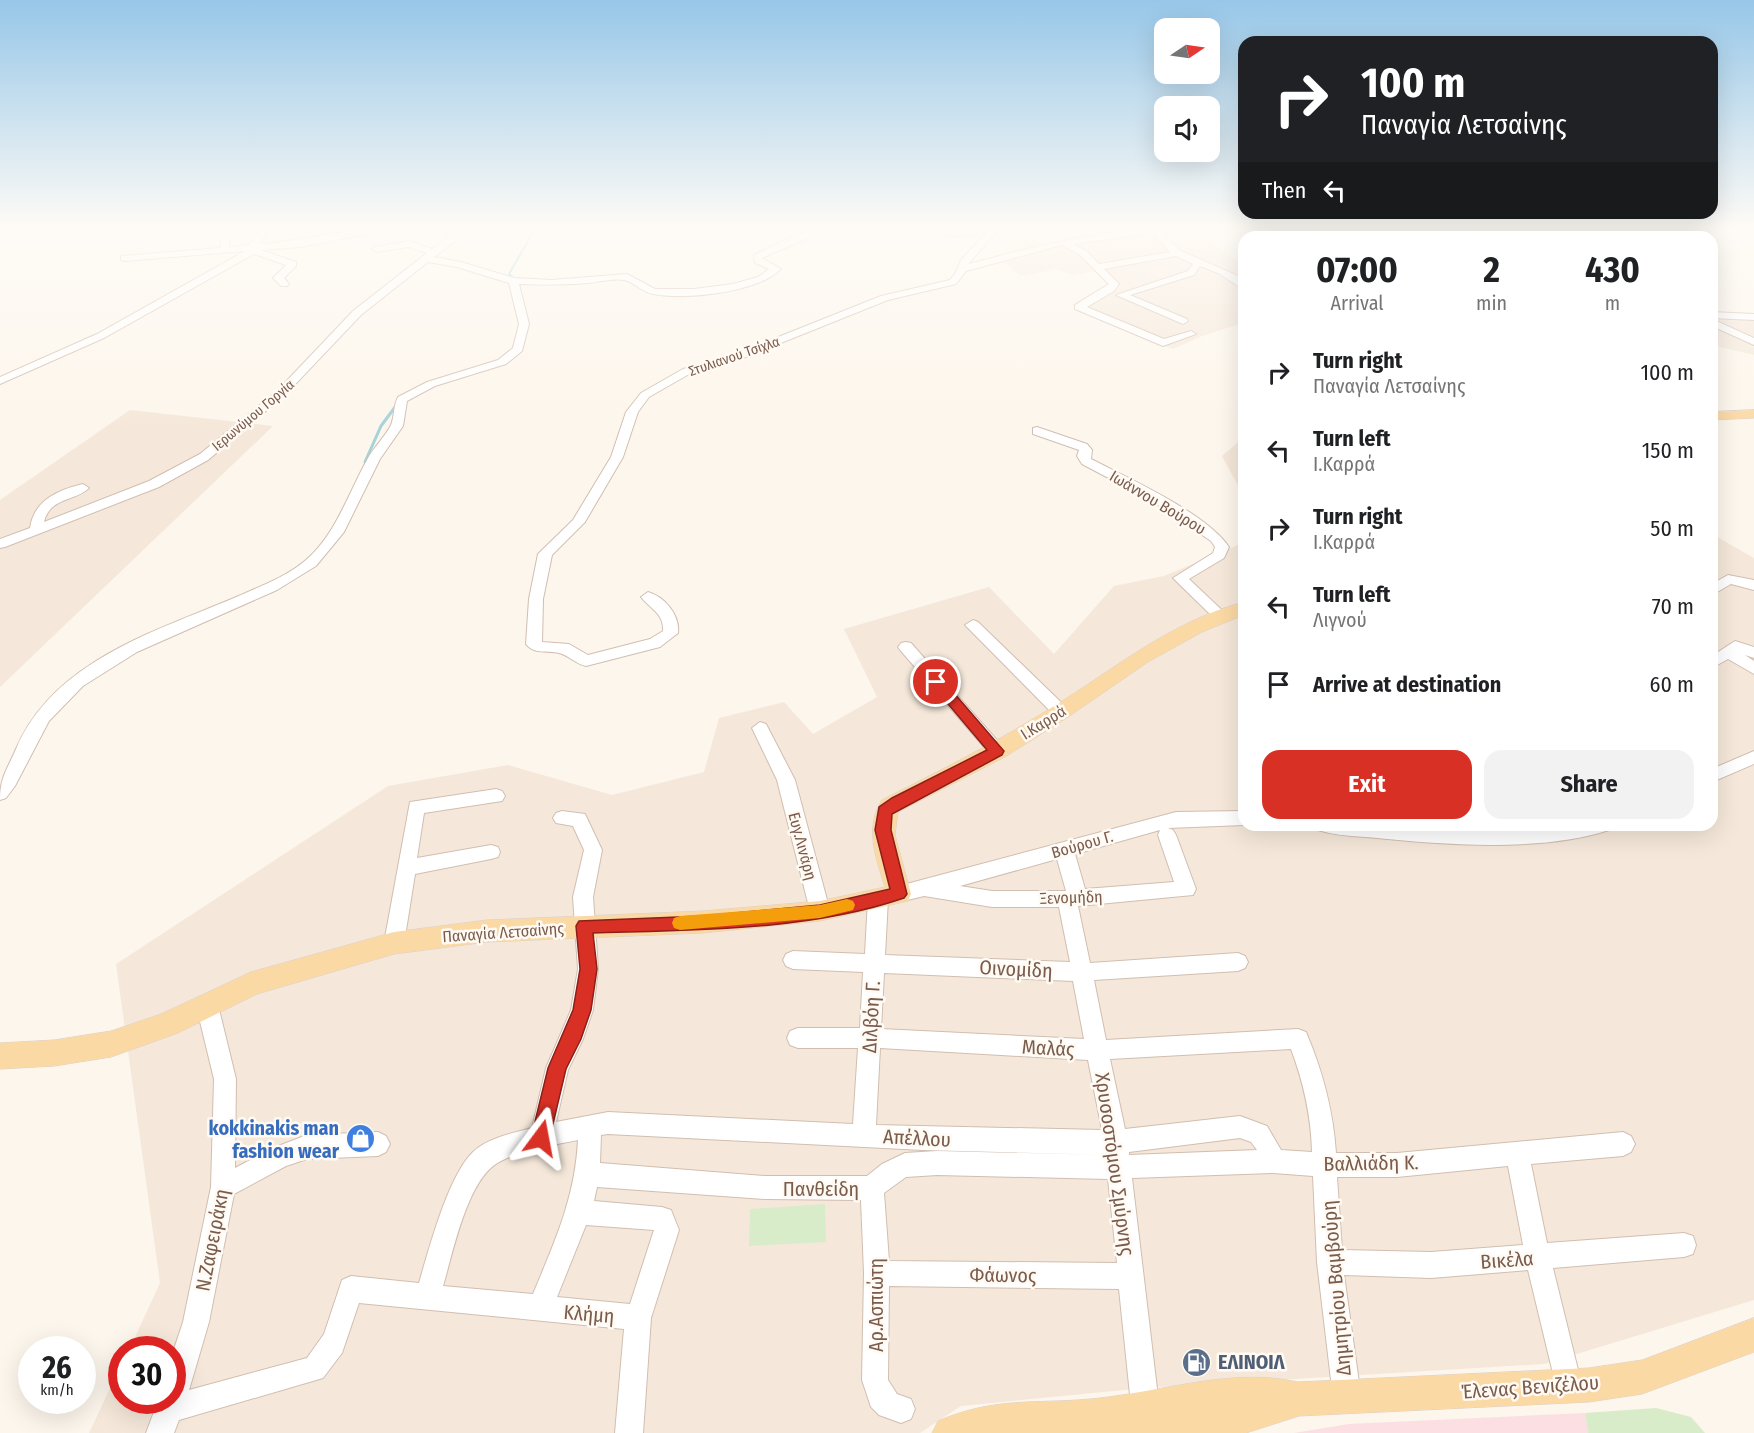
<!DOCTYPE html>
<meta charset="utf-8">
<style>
body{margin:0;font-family:"Fira Sans Condensed",sans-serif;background:#f2f2f2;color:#202124;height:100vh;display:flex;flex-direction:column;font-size:22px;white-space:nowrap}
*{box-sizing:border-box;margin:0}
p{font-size:20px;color:#757577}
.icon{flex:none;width:33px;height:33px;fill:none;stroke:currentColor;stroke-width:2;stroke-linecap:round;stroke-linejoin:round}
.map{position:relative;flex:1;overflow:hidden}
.panel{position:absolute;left:1238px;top:231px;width:480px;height:600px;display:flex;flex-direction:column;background:#fff;border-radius:18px;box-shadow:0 6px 24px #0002}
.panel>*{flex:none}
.hud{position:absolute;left:1238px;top:36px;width:480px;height:183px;border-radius:18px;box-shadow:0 6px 24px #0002;background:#202124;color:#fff;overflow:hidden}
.needle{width:39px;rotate:77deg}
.tools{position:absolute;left:1154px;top:18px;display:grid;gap:12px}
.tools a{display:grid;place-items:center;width:66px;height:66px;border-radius:12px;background:#fff;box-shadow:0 6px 24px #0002;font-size:30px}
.speed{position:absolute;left:18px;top:1336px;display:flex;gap:12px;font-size:30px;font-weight:700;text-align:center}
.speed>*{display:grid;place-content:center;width:78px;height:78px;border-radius:50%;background:#fff;box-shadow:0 6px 24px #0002;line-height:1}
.speed small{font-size:15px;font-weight:400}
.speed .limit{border:9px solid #d22;background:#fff;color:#111}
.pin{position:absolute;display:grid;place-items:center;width:51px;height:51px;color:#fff;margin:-26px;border:3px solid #fff;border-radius:50%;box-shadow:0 2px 6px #0007}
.me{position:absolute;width:66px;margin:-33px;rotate:13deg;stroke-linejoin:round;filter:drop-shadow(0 0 4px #0008)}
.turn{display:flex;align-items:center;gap:21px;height:126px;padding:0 24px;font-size:27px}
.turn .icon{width:78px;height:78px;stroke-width:2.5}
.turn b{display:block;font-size:42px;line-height:51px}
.then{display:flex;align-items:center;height:57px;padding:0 24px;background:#0003;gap:12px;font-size:22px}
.eta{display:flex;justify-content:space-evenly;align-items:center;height:102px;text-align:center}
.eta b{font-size:36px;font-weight:700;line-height:42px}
.action{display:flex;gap:12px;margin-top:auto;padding:12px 24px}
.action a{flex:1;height:69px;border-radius:18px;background:#d93025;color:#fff;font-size:24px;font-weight:700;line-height:69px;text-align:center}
.action a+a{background:#f2f2f2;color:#202124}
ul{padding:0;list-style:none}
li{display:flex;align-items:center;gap:18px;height:78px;padding:0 24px}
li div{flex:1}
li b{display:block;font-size:22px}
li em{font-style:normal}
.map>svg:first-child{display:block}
.residential{fill:#f5e8da}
.medical{fill:#fbdfe3}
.green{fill:#d8ecc9}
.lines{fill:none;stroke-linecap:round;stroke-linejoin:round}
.stream-far1{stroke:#a5d3da;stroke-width:2}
.stream{stroke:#a5d3da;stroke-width:3}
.minor-casing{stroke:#d1beb0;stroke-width:2}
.major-casing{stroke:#dad1cd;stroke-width:1}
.minor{fill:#fff;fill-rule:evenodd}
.major{fill:#fbd9a5;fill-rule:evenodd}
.route{fill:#d93025;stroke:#8d1f18;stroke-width:1.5}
.slow{fill:#f59e0b}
.labels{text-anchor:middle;stroke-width:5;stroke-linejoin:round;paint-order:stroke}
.far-street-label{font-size:14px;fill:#7a5c4d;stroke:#fffaf3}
.street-label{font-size:16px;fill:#7a5c4d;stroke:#fffaf3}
.near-street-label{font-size:20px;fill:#7a5c4d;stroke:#fffaf3}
.near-shop-label{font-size:20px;font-weight:bold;fill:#366cbe;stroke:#fffaf3;text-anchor:end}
.near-service-label{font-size:20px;font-weight:bold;fill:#4e5e75;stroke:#fffaf3;text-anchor:start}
</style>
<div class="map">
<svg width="1754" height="1433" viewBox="0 0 1754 1433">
<rect width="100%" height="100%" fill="#fdf6ec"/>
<path class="residential" d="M 1170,228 L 1192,228 L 1205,240 L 1243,265 L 1243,323 L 1202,336 L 1173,349 L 1105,323 L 1072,305 L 1107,284 L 1094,271 L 1073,275 L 1055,269 L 1021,276 L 1003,262 L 1025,257 L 1002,239 L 1022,235 L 1044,244 Z
M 1712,315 L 1746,320 L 1754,315 L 1754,355 L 1712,345 Z
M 130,410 L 273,426 L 0,687 L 0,500 Z
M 1243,438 L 1243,495 L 1222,456 Z
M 1712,534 L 1754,558 L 1754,1300 L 1544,1364 L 1145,1388 L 961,1406 L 920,1433 L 89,1433 L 121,1365 L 122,1401 L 172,1401 L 172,1350 L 129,1350 L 160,1283 L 116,964 L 388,786 L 508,765 L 612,795 L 704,772 L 719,718 L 784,702 L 813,734 L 877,697 L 844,629 L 989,587 L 1054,654 L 1114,586 L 1164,576 L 1243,543 L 1244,825 L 1712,825 Z"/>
<path class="medical" d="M 1585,1413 L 1588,1433 L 1294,1433 L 1349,1424 Z"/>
<path class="green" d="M 825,1204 L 826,1242 L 749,1246 L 750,1209 Z
M 1656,1408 L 1691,1417 L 1705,1433 L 1588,1433 L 1585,1413 Z"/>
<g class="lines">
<path class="stream-far1" d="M 514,279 L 509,274 L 532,234 L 532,228"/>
<path class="stream" d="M 365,462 L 381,426 L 398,403"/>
<defs>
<path id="minor" d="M 238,228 L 248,228 L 229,241 L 229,247 L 249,245 L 262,228 L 270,228 L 260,244 C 304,241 355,227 397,228 L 301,247 L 261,250 L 296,262 L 296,266 L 284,278 L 289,284 L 287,286 L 281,286 L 273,278 L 286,265 L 254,254 L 104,338 L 0,384 L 0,377 L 97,334 L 245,251 L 124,261 L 121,260 L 121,256 L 220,248 L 221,238 Z
M 463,228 L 473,228 L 434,257 L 461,262 L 514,278 L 551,280 L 627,274 L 655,289 L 694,289 L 733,284 L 758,277 L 769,269 L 755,263 L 754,255 C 778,244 804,227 831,228 L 762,258 L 781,269 C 757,293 685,300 653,294 C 642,292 634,282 624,280 C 614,278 598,282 588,283 C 564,285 542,285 519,284 L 529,324 L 522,351 L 506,364 L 435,386 L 407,401 L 403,426 L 380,459 L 344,532 L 316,566 L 277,590 L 137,652 L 83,686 L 49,721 L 15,786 L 6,798 L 0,800 C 0,777 7,770 16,749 C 53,662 153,632 234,598 C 258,587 285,578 306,560 C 336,534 348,494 367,460 C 373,448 384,438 390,427 C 395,418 393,406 398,397 L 427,382 L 498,360 L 513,348 L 519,324 L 509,283 L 457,267 L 428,262 L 361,315 L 286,394 L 208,460 L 159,487 L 5,547 L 0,548 L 0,539 L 30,528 C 34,500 58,490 83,484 L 89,488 C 74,502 50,497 44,522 L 149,481 L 200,454 L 278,390 L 353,311 L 427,253 L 408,247 L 377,252 L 372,249 L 374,247 L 409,241 L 432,249 Z
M 918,228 L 958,231 L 978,228 L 996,229 L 996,233 L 968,264 C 1038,246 1107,228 1179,228 L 1161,232 L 1179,250 L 1238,276 L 1244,281 L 1244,290 L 1220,274 L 1200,266 L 1194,275 L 1130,295 L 1187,319 L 1188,321 L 1183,324 L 1116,295 L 1188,271 L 1193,264 L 1176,256 L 1104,269 L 1119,284 L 1114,291 L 1087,307 L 1164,339 L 1191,331 L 1196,334 L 1163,346 L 1075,309 L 1075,305 L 1109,284 L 1080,255 L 1062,245 L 966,271 L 956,284 L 888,300 L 741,359 L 691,373 L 649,397 L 638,412 L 623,457 L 585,522 L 552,555 L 543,599 L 542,642 L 569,644 L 588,655 L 650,639 L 663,631 C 664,613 650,609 641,597 L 648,592 C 665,597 680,615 678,633 L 660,647 L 586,666 C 576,664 568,655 559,653 C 547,650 535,655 526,644 L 529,599 L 538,554 L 573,520 L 611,457 L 626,412 L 641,393 L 683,369 L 733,355 L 881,296 L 950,280 L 956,272 L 961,260 L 987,232 L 958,237 ZM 1153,233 L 1170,252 L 1099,264 L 1086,251 L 1073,244 Z
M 1281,228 L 1298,228 L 1337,237 L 1319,237 Z
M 1447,228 L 1457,228 L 1469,237 L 1459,237 Z
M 1712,312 L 1754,314 L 1754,320 L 1712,318 Z
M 1712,319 L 1754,338 L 1754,345 L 1712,326 Z
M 1037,427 L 1087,444 L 1092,450 L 1091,459 C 1128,478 1206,513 1229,547 L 1224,558 L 1189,579 L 1226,614 L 1228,617 L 1226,620 L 1216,620 L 1173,578 L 1213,553 L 1215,547 L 1211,541 L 1152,501 L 1082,464 L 1077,456 L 1079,450 L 1033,434 L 1033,428 Z
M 1728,575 L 1754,580 L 1754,590 L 1731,584 L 1712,595 L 1712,584 Z
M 973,620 L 978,622 L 1067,708 L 1069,712 L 1067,716 L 1055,716 L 968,628 L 965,625 Z
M 1735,641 L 1754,647 L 1754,658 L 1745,655 L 1754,661 L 1754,674 L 1728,659 L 1712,668 L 1712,656 Z
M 906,642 L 911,643 L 1003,747 L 1006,751 L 1003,755 L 991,755 L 901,651 L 898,647 L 901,643 Z
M 760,722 L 766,724 L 795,780 L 830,911 L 827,917 L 820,919 L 813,917 L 810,911 L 777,780 L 752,728 Z
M 1754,751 L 1754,764 L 1712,782 L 1712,769 Z
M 496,789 L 502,791 L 505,796 L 502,801 L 424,813 L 417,858 L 491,845 L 498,847 L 500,852 L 498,857 L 491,859 L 415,874 L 404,943 L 401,949 L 394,952 L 387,949 L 384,943 L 410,802 Z
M 562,811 L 585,814 L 602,850 L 593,897 L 598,969 L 593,1010 L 583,1039 L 568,1070 L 556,1122 L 608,1112 L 853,1124 L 858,1048 L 798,1048 L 790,1045 L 787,1038 L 790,1031 L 798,1028 L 860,1028 L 863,972 L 793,969 L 786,966 L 783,960 L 786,954 L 793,951 L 865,954 L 868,899 L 871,893 L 878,891 L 885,893 L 888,899 L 885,955 L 1070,962 L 1059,907 L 992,907 L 924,896 L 899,902 L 892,900 L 889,894 L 892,888 L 899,886 L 1176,812 L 1244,811 L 1244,825 L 1168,828 L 1173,830 L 1176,835 L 1196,889 L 1193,895 L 1078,906 L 1090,963 L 1238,953 L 1245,956 L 1248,962 L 1245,968 L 1238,971 L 1094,980 L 1106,1040 L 1298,1029 L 1306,1032 C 1323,1072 1333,1110 1336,1153 L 1397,1153 L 1623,1132 L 1631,1136 L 1635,1144 L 1631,1152 L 1623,1156 L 1531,1164 L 1547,1243 L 1684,1233 L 1693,1236 L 1696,1245 L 1693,1254 L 1684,1257 L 1553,1268 L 1582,1386 L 1579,1396 L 1569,1399 L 1559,1396 L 1556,1386 L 1528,1270 L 1431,1278 L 1344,1275 L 1361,1397 L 1357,1407 L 1347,1411 L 1337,1407 L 1333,1397 L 1317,1262 L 1313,1176 L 1273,1173 L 1132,1178 L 1160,1414 L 1156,1424 L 1146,1428 L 1136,1424 L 1132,1414 L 1119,1289 L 889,1286 L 888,1380 L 897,1394 L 911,1399 L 915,1409 L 911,1419 L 901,1423 L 879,1415 L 871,1407 L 862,1380 L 864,1273 L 861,1200 L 765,1199 L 597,1187 L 594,1201 L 662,1207 L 671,1210 L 679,1230 L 651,1318 L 643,1433 L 615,1433 L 624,1329 L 359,1303 L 342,1353 L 323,1378 L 179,1420 L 174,1433 L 146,1433 L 158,1401 L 172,1401 L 172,1355 L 183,1322 L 211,1187 L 214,1079 L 196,1005 L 200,998 L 207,996 L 214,998 L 218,1005 L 236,1079 L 235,1168 L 273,1148 L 307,1135 L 378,1132 L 386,1136 L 390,1144 L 386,1152 L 378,1156 L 307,1159 L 286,1166 L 234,1194 L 209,1322 L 189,1390 L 307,1358 L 324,1334 L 342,1280 L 351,1276 L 419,1283 C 429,1249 448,1176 473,1152 C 487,1138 513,1133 532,1128 L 546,1068 L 571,1010 L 578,969 L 573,897 L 584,850 L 573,826 L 556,823 L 553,818 L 556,813 ZM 1160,830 L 1158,835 L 1174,882 L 1085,889 L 1075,854 ZM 1057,859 L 1066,891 L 992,891 L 960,886 ZM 884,973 L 1073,981 L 1084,1039 L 881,1029 ZM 880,1048 L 1088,1060 L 1102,1130 L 876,1125 ZM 1291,1049 C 1304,1084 1311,1116 1312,1152 L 1281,1150 L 1267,1126 L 1240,1116 L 1125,1129 L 1110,1059 ZM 608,1134 L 923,1150 L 1106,1155 L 937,1151 L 905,1153 L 882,1164 L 867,1176 L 765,1176 L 600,1163 L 601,1135 ZM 1240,1138 L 1251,1142 L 1257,1150 L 1129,1155 L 1129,1152 ZM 578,1140 C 575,1198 555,1241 533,1294 L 443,1286 C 453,1253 467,1179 499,1162 C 521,1150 553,1145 578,1140 ZM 1508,1166 L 1523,1245 L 1431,1252 L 1342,1250 L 1337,1177 L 1397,1177 ZM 937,1175 L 1108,1179 L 1117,1263 L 889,1261 L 884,1193 L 906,1177 ZM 586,1225 L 654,1230 L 630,1304 L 557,1297 Z
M 1315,825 L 1392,825 L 1464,829 L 1612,825 L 1609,830 C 1543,852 1446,845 1377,838 C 1357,836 1336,836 1318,830 Z"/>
<path id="major" d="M 1754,410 L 1754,418 L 1712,420 L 1712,412 Z
M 1244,602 L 1244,615 L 1202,632 L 1148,662 L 1068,717 L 1005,757 L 898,812 L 895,835 L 911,894 L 908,901 L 820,921 L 703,933 L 487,942 L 394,954 L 257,994 L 178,1033 L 111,1057 L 54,1066 L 0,1069 L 0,1043 L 54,1040 L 111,1031 L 161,1014 L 251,972 L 394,932 L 487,920 L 703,911 L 820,901 L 885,887 C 876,858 864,828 882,800 C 939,771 997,742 1051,708 C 1113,670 1171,621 1244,602 Z
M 1754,1318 L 1754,1352 L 1642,1394 L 1589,1402 L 1299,1416 L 1246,1433 L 932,1433 L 938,1421 C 1001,1394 1044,1406 1108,1397 C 1172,1389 1234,1368 1298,1382 L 1589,1368 L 1642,1360 Z"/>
</defs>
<use href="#minor" class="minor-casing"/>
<use href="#major" class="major-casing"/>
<use href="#minor" class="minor"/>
<use href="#major" class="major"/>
</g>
<linearGradient id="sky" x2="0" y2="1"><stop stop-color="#97c7e8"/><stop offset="0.53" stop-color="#fefbf6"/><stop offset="1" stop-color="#fefbf6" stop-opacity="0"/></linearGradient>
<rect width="1754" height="428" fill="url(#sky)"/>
<path class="route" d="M 936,677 L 941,678 L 1004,751 L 1002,755 L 892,814 L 891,830 L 907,894 L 904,898 C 808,931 694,930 593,933 L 597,969 L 591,1010 L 581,1039 L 566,1069 L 548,1145 L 541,1148 L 534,1145 L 531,1138 L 548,1068 L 573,1010 L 580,969 L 576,926 L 579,921 L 703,916 L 820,905 L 890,889 L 875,830 L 879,807 L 892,798 L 987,750 L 932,685 L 932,678 Z"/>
<path class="slow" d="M 847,899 L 853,901 L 855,905 L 853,910 L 820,918 L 680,930 L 674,928 L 672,923 L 674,918 L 680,916 L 820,905 Z"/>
<defs>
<symbol id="shop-disc" viewBox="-11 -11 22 22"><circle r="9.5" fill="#3f7fe0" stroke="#fffaf3"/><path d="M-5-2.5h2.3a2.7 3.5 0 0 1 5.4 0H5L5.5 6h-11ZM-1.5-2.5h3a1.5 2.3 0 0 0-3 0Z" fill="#fff"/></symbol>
<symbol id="fuel-disc" viewBox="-11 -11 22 22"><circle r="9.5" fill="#5c6f8a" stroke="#fffaf3"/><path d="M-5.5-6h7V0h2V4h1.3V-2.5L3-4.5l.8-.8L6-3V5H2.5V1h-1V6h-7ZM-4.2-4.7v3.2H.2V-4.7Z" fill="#fff"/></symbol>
</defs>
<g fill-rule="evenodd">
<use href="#shop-disc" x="344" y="1122" width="33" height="33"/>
<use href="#fuel-disc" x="1180" y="1346" width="33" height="33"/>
</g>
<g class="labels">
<g class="far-street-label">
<text transform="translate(734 356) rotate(-19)" y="5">Στυλιανού Τσίχλα</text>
<text transform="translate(253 415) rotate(-40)" y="5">Ιερωνύμου Γοργία</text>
</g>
<g class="street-label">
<text transform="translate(1158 502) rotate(31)" y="6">Ιωάννου Βούρου</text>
<text transform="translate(1043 722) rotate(-32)" y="6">Ι.Καρρά</text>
<text transform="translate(1082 844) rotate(-16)" y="6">Βούρου Γ.</text>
<text transform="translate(803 846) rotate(75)" y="6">Ευγ.Λινάρη</text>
<text transform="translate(1071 897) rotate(-2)" y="6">Ξενομήδη</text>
<text transform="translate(503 932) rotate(-4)" y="6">Παναγία Λετσαίνης</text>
</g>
<g class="near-street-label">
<text transform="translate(1016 969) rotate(3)" y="7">Οινομίδη</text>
<text transform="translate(871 1017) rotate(-87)" y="7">Διλβόη Γ.</text>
<text transform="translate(1048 1048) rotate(3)" y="7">Μαλάς</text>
<text transform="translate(917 1138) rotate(3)" y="7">Απέλλου</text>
<text transform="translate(1371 1163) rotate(-1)" y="7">Βαλλιάδη Κ.</text>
<text transform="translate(1115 1164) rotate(82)" y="7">Χρυσοστόμου Σμύρνης</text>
<text x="821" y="1196">Πανθείδη</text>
<text transform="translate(212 1240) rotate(-79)" y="7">Ν.Ζαφειράκη</text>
<text transform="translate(1507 1260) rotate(-4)" y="7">Βικέλα</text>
<text transform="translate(1003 1275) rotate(1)" y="7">Φάωνος</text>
<text transform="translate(1336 1288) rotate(-95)" y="7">Δημητρίου Βαμβούρη</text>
<text transform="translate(876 1305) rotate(-90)" y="7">Αρ.Ασπιώτη</text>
<text transform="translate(589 1314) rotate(5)" y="7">Κλήμη</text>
<text transform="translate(1530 1387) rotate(-4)" y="7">Έλενας Βενιζέλου</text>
</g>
<g class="near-shop-label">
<text x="339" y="1135">kokkinakis man<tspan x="339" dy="23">fashion wear</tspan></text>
</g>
<g class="near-service-label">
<text x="1218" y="1369">ΕΛΙΝΟΙΛ</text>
</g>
</g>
</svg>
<div class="tools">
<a><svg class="needle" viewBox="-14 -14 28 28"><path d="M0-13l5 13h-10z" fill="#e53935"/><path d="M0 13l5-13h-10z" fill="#757577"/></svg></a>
<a><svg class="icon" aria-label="sound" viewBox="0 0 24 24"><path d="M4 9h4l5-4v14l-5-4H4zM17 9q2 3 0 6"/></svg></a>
</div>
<div class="speed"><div>26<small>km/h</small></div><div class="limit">30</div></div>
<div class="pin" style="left:936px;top:682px;background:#d93025"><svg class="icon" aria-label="arrive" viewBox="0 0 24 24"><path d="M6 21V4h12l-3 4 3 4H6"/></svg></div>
<svg class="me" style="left:541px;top:1138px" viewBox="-20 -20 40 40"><path d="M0-17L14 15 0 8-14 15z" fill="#d93025" stroke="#fff" stroke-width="4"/></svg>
<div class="hud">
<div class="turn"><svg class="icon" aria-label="right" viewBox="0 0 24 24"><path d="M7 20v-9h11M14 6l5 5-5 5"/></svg><div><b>100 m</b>Παναγία Λετσαίνης</div></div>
<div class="then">Then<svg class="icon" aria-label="left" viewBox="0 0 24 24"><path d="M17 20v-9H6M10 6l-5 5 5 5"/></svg></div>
</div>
<section class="panel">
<div class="eta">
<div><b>07:00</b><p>Arrival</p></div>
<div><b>2</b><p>min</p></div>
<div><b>430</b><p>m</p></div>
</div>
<ul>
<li><svg class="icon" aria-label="right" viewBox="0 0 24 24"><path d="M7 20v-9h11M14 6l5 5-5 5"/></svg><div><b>Turn right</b><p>Παναγία Λετσαίνης</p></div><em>100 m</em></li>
<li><svg class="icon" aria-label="left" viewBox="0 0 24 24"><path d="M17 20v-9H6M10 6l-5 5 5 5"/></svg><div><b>Turn left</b><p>Ι.Καρρά</p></div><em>150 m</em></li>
<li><svg class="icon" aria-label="right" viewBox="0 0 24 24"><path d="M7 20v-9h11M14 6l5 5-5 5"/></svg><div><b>Turn right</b><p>Ι.Καρρά</p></div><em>50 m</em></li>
<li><svg class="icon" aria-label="left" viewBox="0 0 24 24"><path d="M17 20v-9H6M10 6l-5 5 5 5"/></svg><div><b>Turn left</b><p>Λιγνού</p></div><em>70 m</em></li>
<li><svg class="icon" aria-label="arrive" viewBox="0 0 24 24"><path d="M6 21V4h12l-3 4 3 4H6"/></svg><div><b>Arrive at destination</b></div><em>60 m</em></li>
</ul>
<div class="action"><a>Exit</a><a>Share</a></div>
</section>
</div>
